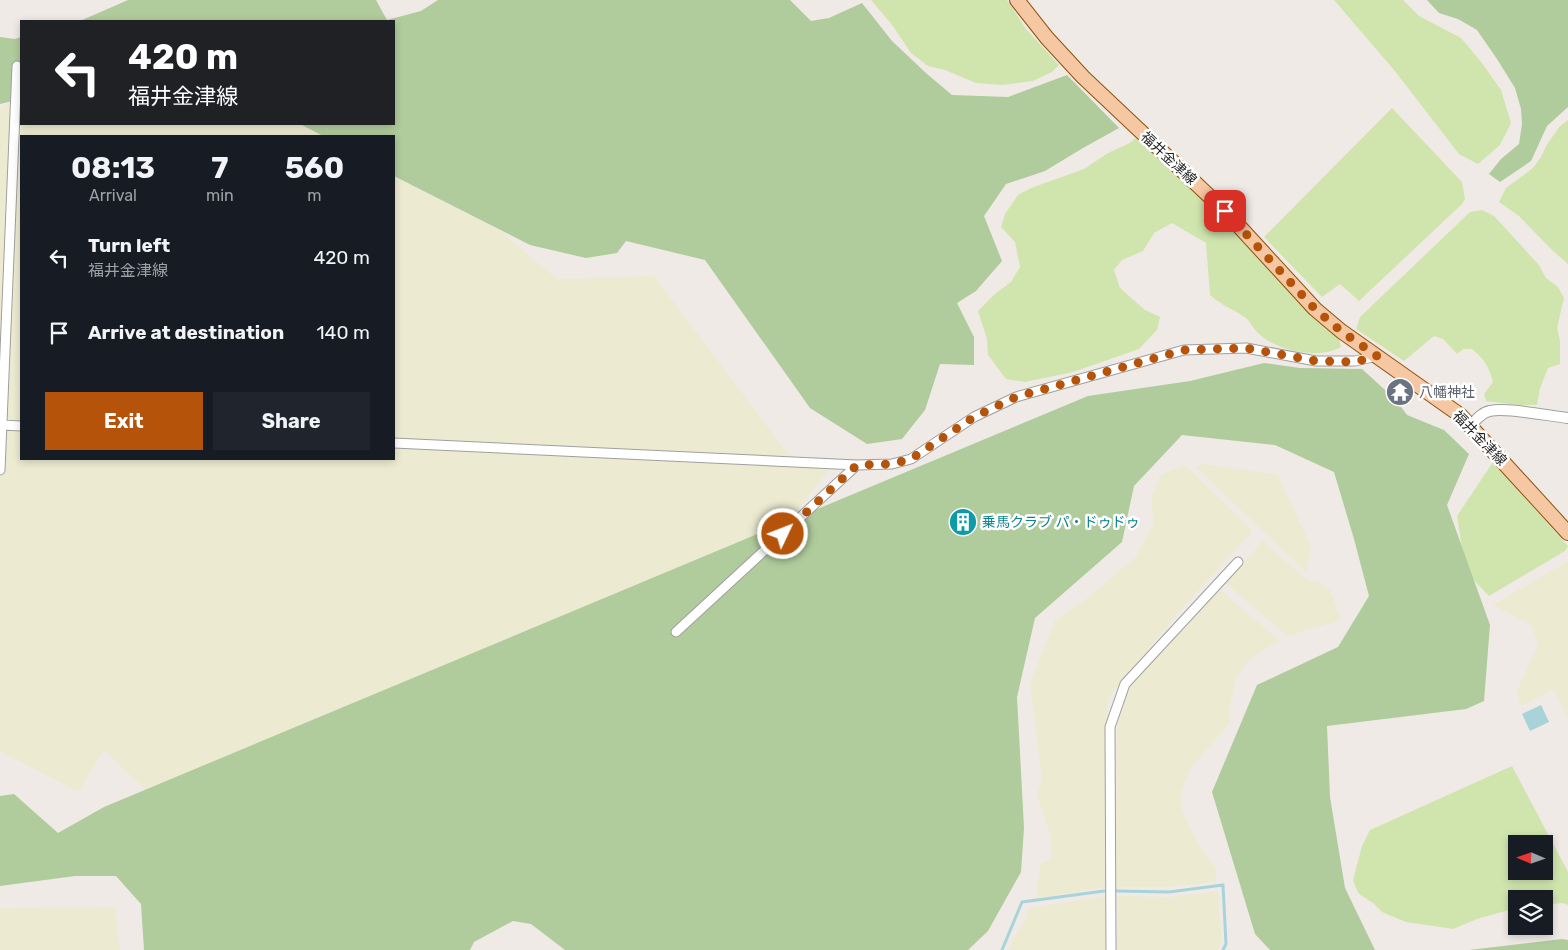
<!DOCTYPE html>
<meta charset="utf-8">
<style>
body{margin:0;font-family:Rubik,"Noto Sans JP",sans-serif;background:#20242c;color:#f1f3f6;height:100vh;display:flex;flex-direction:column;font-size:19px;white-space:nowrap}
*{box-sizing:border-box;margin:0}
p{font-size:16px;color:#9ea1a6}
.icon{flex:none;width:28px;height:28px;fill:none;stroke:currentColor;stroke-width:2;stroke-linecap:round;stroke-linejoin:round}
.map{position:relative;flex:1;overflow:hidden}
.side{position:absolute;left:20px;top:135px;width:375px;height:325px;display:flex;flex-direction:column;background:#171b24;border-radius:0px;box-shadow:0 2px 8px #0003}
.side>*{flex:none}
.top-card{position:absolute;left:20px;top:20px;width:375px;height:105px;border-radius:0px;box-shadow:0 2px 8px #0003;background:#202124;color:#fff;overflow:hidden}
.needle{width:32px;rotate:272deg}
.fabs{position:absolute;left:1508px;top:835px;display:grid;gap:10px}
.fabs a{display:grid;place-items:center;width:45px;height:45px;border-radius:0px;background:#171b24;box-shadow:0 2px 8px #0003;font-size:25px}
.pin{position:absolute;display:grid;place-items:center;width:42px;height:42px;color:#fff;margin:-21px;border-radius:10px;box-shadow:0 2px 8px #0006}
.me{position:absolute;width:55px;margin:-28px;rotate:47deg;stroke-linejoin:round;filter:drop-shadow(0 0 4px #0008)}
.turn{display:flex;align-items:center;gap:18px;height:105px;padding:0 25px;font-size:22px}
.turn .icon{width:65px;height:65px;stroke-width:2.5}
.turn b{display:block;font-size:35px;line-height:42px}
.eta{display:flex;justify-content:space-evenly;align-items:center;height:85px;text-align:center}
.eta b{font-size:30px;font-weight:700;line-height:35px}
.cta{display:flex;gap:10px;margin-top:auto;padding:10px 25px}
.cta a{flex:1;height:58px;border-radius:0px;background:#b45309;color:#fff;font-size:20px;font-weight:700;line-height:58px;text-align:center}
.cta a+a{background:#20242c;color:#f1f3f6}
ul{padding:0;list-style:none}
li{display:flex;align-items:center;gap:15px;height:75px;padding:0 25px}
li div{flex:1}
li b{display:block;font-size:19px}
li em{font-style:normal}
.map>svg:first-child{display:block}
.farmland{fill:#ecebd1}
.grass{fill:#d0e5ae;fill-rule:evenodd}
.forest{fill:#b0cb9c}
.water{fill:#a8d4d9}
.lines{fill:none;stroke-linecap:round;stroke-linejoin:round}
.stream{stroke:#a8d4d9;stroke-width:3}
.minor-casing{stroke:#9f9f9f;stroke-width:11}
.tertiary-casing{stroke:#9f9f9f;stroke-width:12}
.primary-casing{stroke:#8f520a;stroke-width:16}
.minor{stroke:#fff;stroke-width:9}
.tertiary{stroke:#fff;stroke-width:10}
.primary{stroke:#f6c7a3;stroke-width:14}
.route{stroke:#b45309;stroke-width:9;stroke-dasharray:0 16.2}
.labels{text-anchor:middle;stroke-width:5;stroke-linejoin:round;paint-order:stroke}
.street-label{font-size:14px;fill:#1e1e1e;stroke:#fff}
.worship-label{font-size:14px;fill:#5b616d;stroke:#fff;text-anchor:start}
.culture-label{font-size:14px;fill:#0d838f;stroke:#fff;text-anchor:start}
</style>
<div class="map">
<svg width="1568" height="950" viewBox="0 0 1568 950">
<rect width="100%" height="100%" fill="#efeae5"/>
<path class="farmland" d="M 21,95 L 21,124 L 332,124 L 357,136 L 21,136 L 21,459 L 394,459 L 394,155 L 437,177 L 557,279 L 654,276 L 788,454 L 829,470 L 796,511 L 869,632 L 216,857 L 104,750 L 78,792 L 0,751 L 0,109 Z
M 1204,464 L 1278,475 L 1283,487 L 1311,546 L 1306,572 L 1196,467 Z
M 1185,465 L 1253,531 L 1185,605 L 1108,698 L 1106,887 L 1036,898 L 1040,864 L 1051,859 L 1051,839 L 1037,794 L 1042,779 L 1030,683 L 1055,621 L 1090,596 L 1136,557 L 1153,524 L 1152,496 L 1160,475 Z
M 1263,541 L 1307,580 L 1319,582 L 1330,590 L 1341,620 L 1287,636 L 1225,583 Z
M 1568,561 L 1568,719 L 1554,689 L 1521,706 L 1517,691 L 1538,645 L 1532,626 L 1493,605 Z
M 1220,590 L 1280,641 L 1272,645 L 1248,661 L 1235,680 L 1229,713 L 1230,723 L 1191,767 L 1181,792 L 1182,811 L 1199,845 L 1216,869 L 1216,882 L 1167,887 L 1116,887 L 1117,716 L 1134,681 Z
M 1218,891 L 1222,941 L 1218,950 L 1117,950 L 1117,896 L 1169,897 Z
M 1107,896 L 1106,950 L 1008,950 L 1017,932 L 1023,925 L 1029,908 Z
M 115,907 L 120,950 L 0,950 L 0,908 Z"/>
<path class="grass" d="M 871,0 L 1007,0 L 1026,29 L 1059,65 L 1052,72 L 1033,81 L 1001,85 L 976,83 L 945,70 L 928,66 L 911,53 L 893,26 Z
M 1334,0 L 1403,0 L 1419,16 L 1461,38 L 1482,63 L 1501,90 L 1511,123 L 1500,145 L 1478,164 L 1459,154 L 1394,70 Z
M 1392,108 L 1462,182 L 1465,199 L 1462,204 L 1359,301 L 1340,284 L 1322,297 L 1264,237 Z
M 1568,120 L 1568,264 L 1552,250 L 1519,216 L 1499,202 L 1506,188 L 1533,168 L 1541,157 L 1546,146 L 1560,126 Z
M 1135,138 L 1229,223 L 1277,278 L 1302,302 L 1325,328 L 1339,338 L 1341,347 C 1319,360 1276,351 1258,333 C 1253,329 1251,322 1246,318 C 1235,310 1222,306 1210,295 L 1206,243 L 1172,223 L 1154,233 L 1143,251 L 1122,260 L 1114,270 L 1120,288 L 1145,310 L 1160,317 L 1157,330 L 1139,349 L 1073,372 L 1025,382 L 1006,379 L 988,355 L 987,339 L 978,311 L 996,293 L 1011,282 L 1020,267 L 1015,242 L 1001,227 L 1005,214 L 1018,195 L 1031,188 L 1084,169 L 1108,153 L 1130,143 Z
M 1482,210 L 1494,216 L 1539,265 L 1546,278 L 1558,287 L 1564,298 L 1557,328 L 1560,341 L 1560,364 L 1548,368 L 1540,388 L 1537,405 L 1519,405 L 1486,401 L 1484,394 L 1493,382 C 1489,366 1484,359 1472,349 L 1463,349 L 1457,354 L 1443,339 L 1434,336 L 1404,361 L 1356,329 L 1360,317 L 1470,212 Z
M 1493,462 L 1568,546 L 1565,551 L 1489,596 L 1466,572 L 1457,516 Z
M 1512,766 L 1568,872 L 1568,905 L 1562,903 L 1544,905 L 1544,899 L 1516,899 L 1516,908 L 1477,919 L 1453,929 L 1406,922 L 1382,912 L 1373,903 L 1358,893 L 1353,880 L 1362,846 L 1370,830 ZM 1516,844 L 1544,844 L 1544,871 L 1516,871 Z"/>
<path class="forest" d="M 128,0 L 376,0 L 387,20 L 421,11 L 438,0 L 790,0 L 811,21 L 829,18 L 862,3 L 892,41 L 927,74 L 952,95 L 1008,97 L 1067,75 L 1119,128 L 1083,148 L 1045,171 L 1006,184 L 984,216 L 1002,261 L 976,291 L 957,303 L 974,337 L 974,365 L 940,364 L 925,410 L 902,439 L 867,444 L 810,408 L 705,260 L 626,241 L 617,253 L 586,258 L 530,245 L 394,176 L 394,136 L 323,136 L 300,124 L 394,124 L 394,21 L 80,21 Z
M 1427,0 L 1568,0 L 1568,107 L 1547,126 L 1531,161 L 1500,182 L 1489,174 L 1501,159 L 1519,144 L 1522,124 L 1521,109 L 1515,88 L 1497,59 L 1477,30 L 1458,19 L 1439,13 Z
M 0,37 L 15,39 L 21,37 L 21,99 L 0,104 Z
M 1264,363 L 1300,368 L 1362,369 L 1395,399 L 1407,415 L 1444,430 L 1469,454 L 1447,505 L 1490,625 L 1484,701 L 1466,709 L 1327,726 L 1330,797 L 1345,888 L 1375,950 L 1270,950 L 1255,934 L 1212,792 L 1257,685 L 1338,647 L 1369,596 L 1354,539 L 1334,472 L 1275,445 L 1182,435 L 1134,486 L 1122,542 L 1035,618 L 1017,697 L 1024,828 L 1021,872 L 988,931 L 968,950 L 565,950 L 531,924 L 513,921 L 474,942 L 470,950 L 144,950 L 141,904 L 116,876 L 75,876 L 0,886 L 0,796 L 14,794 L 58,833 L 104,807 L 1088,396 L 1190,381 Z
M 1562,939 L 1568,940 L 1568,950 L 1469,950 Z"/>
<path class="water" d="M 1541,705 L 1549,722 L 1530,731 L 1522,714 Z"/>
<g class="lines">
<path class="stream" d="M 1117,891 L 1169,892 L 1223,885 L 1226,944 L 1223,950
M 1002,950 L 1022,902 L 1104,891"/>
<defs>
<path id="minor" d="M 2,425 L 21,426
M 394,443 L 857,465 L 892,464 L 911,459 L 974,417 L 1016,397 L 1184,350 L 1246,348 L 1316,361 L 1355,361 L 1377,356
M 0,470 L 17,66
M 676,632 L 857,465
M 1111,950 L 1110,727 L 1125,684 L 1238,562"/>
<path id="tertiary" d="M 1471,425 C 1476,420 1482,412 1490,411 C 1507,407 1549,416 1568,418"/>
<path id="primary" d="M 1017,0 L 1047,38 L 1083,77 L 1225,211 L 1315,309 L 1341,331 L 1460,415 L 1568,533"/>
</defs>
<use href="#minor" class="minor-casing"/>
<use href="#tertiary" class="tertiary-casing"/>
<use href="#primary" class="primary-casing"/>
<use href="#minor" class="minor"/>
<use href="#tertiary" class="tertiary"/>
<use href="#primary" class="primary"/>
</g>
<g class="lines">
<path class="route" d="M 783,534 L 857,465 L 892,464 L 911,459 L 974,417 L 1016,397 L 1184,350 L 1246,348 L 1316,361 L 1355,362 L 1377,356 L 1341,331 L 1315,309 L 1225,211"/>
</g>
<defs>
<symbol id="temple-disc" viewBox="-11 -11 22 22"><circle r="9.5" fill="#6b7280" stroke="#fff"/><path d="M0-6L5-2H3V0L6.5 2.5H4V6H1.5V3h-3V6H-4V2.5H-6.5L-3 0V-2H-5Z" fill="#fff"/></symbol>
<symbol id="building-disc" viewBox="-11 -11 22 22"><circle r="9.5" fill="#0f9aa8" stroke="#fff"/><path d="M-4-6H4V6H1V3H-1V6H-4ZM-2.5-4.3h1.7v1.8h-1.7ZM.8-4.3h1.7v1.8H.8ZM-2.5-1h1.7V.8h-1.7ZM.8-1h1.7V.8H.8Z" fill="#fff"/></symbol>
</defs>
<g fill-rule="evenodd">
<use href="#temple-disc" x="1384" y="376" width="32" height="32"/>
<use href="#building-disc" x="947" y="506" width="32" height="32"/>
</g>
<g class="labels">
<g class="street-label">
<text transform="translate(1169 158) rotate(43)" y="5">福井金津線</text>
<text transform="translate(1480 438) rotate(46)" y="5">福井金津線</text>
</g>
<g class="worship-label">
<text x="1419" y="397">八幡神社</text>
</g>
<g class="culture-label">
<text x="982" y="527">乗馬クラブ パ・ドゥドゥ</text>
</g>
</g>
</svg>
<div class="fabs">
<a><svg class="needle" viewBox="-14 -14 28 28"><path d="M0-13l5 13h-10z" fill="#e53935"/><path d="M0 13l5-13h-10z" fill="#9ea1a6"/></svg></a>
<a><svg class="icon" aria-label="layers" viewBox="0 0 24 24"><path d="M12 4l9 5-9 5-9-5zM3 14l9 5 9-5"/></svg></a>
</div>
<div class="pin" style="left:1225px;top:211px;background:#d93025"><svg class="icon" aria-label="arrive" viewBox="0 0 24 24"><path d="M6 21V4h12l-3 4 3 4H6"/></svg></div>
<svg class="me" style="left:783px;top:534px" viewBox="-20 -20 40 40"><circle r="17" fill="#b45309" stroke="#fff" stroke-width="3"/><path d="M0-11L8 9 0 5-8 9z" fill="#fff"/></svg>
<div class="top-card">
<div class="turn"><svg class="icon" aria-label="left" viewBox="0 0 24 24"><path d="M17 20v-9H6M10 6l-5 5 5 5"/></svg><div><b>420 m</b>福井金津線</div></div>
</div>
<section class="side">
<div class="eta">
<div><b>08:13</b><p>Arrival</p></div>
<div><b>7</b><p>min</p></div>
<div><b>560</b><p>m</p></div>
</div>
<ul>
<li><svg class="icon" aria-label="left" viewBox="0 0 24 24"><path d="M17 20v-9H6M10 6l-5 5 5 5"/></svg><div><b>Turn left</b><p>福井金津線</p></div><em>420 m</em></li>
<li><svg class="icon" aria-label="arrive" viewBox="0 0 24 24"><path d="M6 21V4h12l-3 4 3 4H6"/></svg><div><b>Arrive at destination</b></div><em>140 m</em></li>
</ul>
<div class="cta"><a>Exit</a><a>Share</a></div>
</section>
</div>
